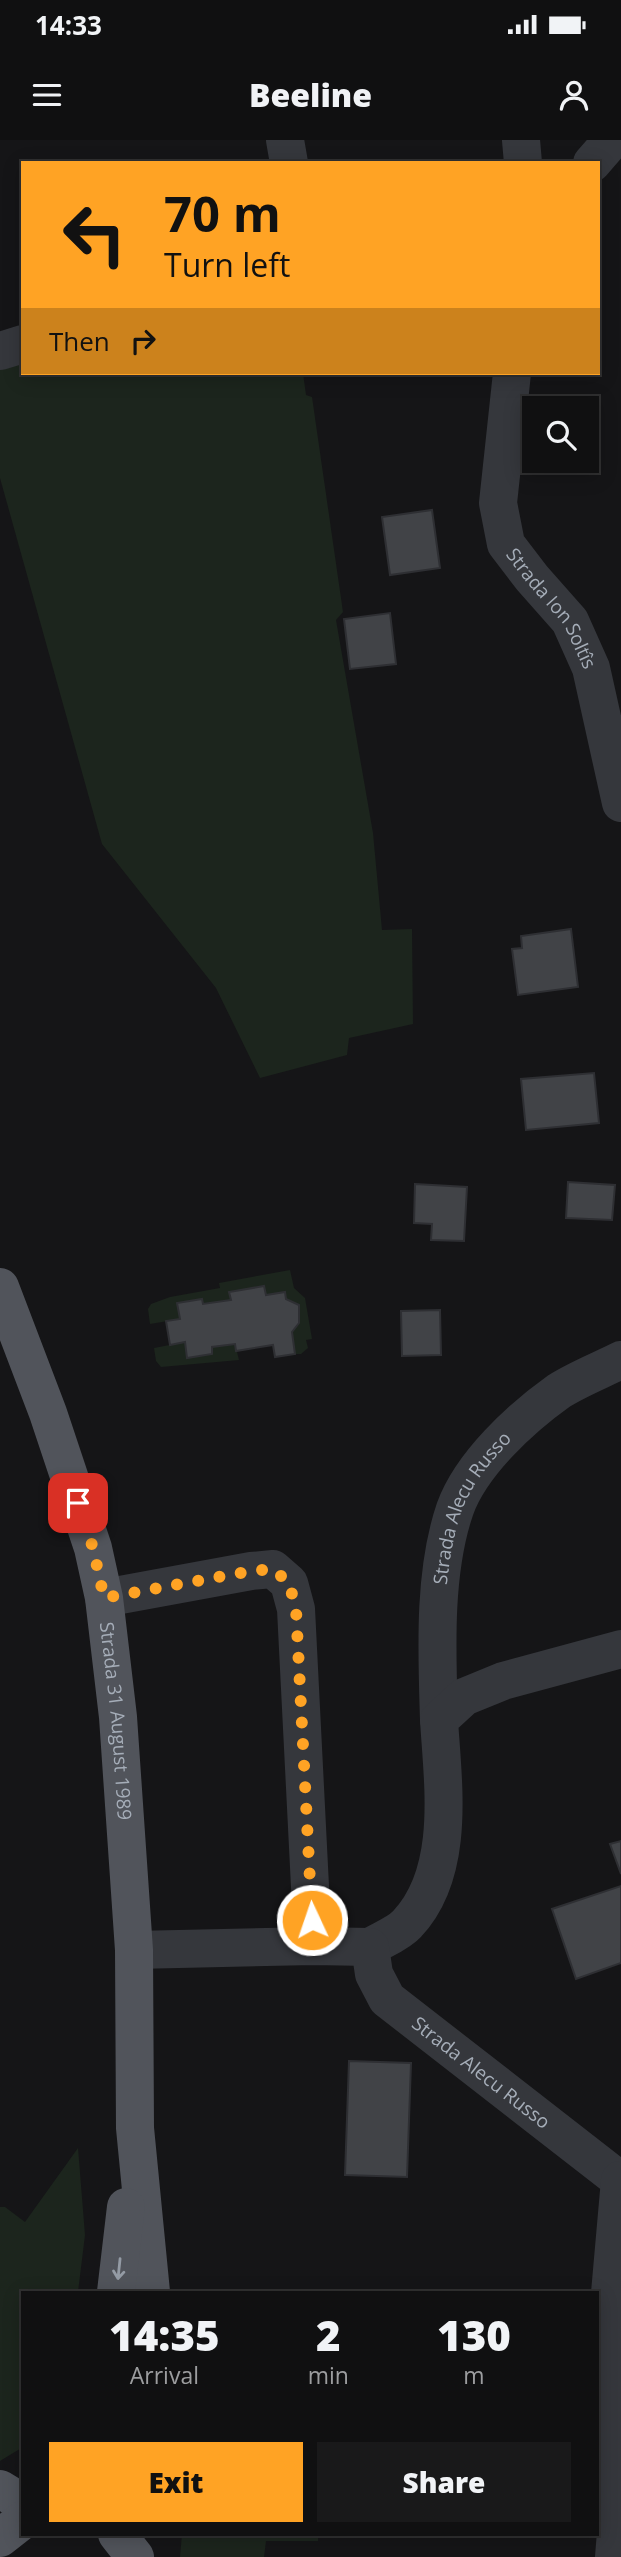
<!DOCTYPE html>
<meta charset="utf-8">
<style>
body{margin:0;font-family:"Open Sans",sans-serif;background:#19191a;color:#f1f3f6;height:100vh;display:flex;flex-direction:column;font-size:26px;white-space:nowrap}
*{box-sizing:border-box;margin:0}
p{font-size:23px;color:#9c9d9f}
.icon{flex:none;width:38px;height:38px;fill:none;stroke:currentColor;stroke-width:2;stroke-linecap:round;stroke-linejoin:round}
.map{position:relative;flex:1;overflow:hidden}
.sheet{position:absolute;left:21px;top:2151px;width:578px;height:245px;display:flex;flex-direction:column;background:#101011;border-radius:0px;box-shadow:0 4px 18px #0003,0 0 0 2px #303031}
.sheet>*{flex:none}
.guide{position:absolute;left:21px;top:21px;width:579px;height:214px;border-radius:0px;box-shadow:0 4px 18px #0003,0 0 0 2px #303031;background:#ffa324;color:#111;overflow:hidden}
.controls{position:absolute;left:522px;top:256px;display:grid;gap:14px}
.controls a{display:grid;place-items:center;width:77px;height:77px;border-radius:0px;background:#101011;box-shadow:0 4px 18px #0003,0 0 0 2px #303031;font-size:35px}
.pin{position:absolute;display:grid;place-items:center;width:60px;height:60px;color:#fff;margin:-30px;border-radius:14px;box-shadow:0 4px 10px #0006}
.me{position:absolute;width:77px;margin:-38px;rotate:357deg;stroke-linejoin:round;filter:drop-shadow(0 0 5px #0008)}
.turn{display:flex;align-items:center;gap:24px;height:147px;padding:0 28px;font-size:32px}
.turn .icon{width:91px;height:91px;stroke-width:2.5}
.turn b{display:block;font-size:49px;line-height:60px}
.then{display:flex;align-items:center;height:66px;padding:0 28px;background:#0003;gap:14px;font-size:26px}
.eta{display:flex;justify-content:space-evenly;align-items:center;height:119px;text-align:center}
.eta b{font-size:42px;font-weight:800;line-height:49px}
.button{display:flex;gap:14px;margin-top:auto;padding:14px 28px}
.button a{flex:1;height:80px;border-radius:0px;background:#ffa324;color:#111;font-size:28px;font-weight:800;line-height:80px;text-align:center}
.button a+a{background:#19191a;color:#f1f3f6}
.status{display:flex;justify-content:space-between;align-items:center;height:49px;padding:0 35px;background:#101011;direction:ltr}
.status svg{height:19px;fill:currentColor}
header{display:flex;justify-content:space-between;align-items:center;height:91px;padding:0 28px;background:#101011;font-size:32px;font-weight:800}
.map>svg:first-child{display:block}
.green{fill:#1c251d}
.building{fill:#414347;stroke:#2e2f33;stroke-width:2}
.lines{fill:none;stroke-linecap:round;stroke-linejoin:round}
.minor{stroke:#35373c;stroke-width:38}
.major{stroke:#51545b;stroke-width:38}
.oneway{stroke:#949ba5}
.route{stroke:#ffa324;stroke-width:12;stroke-dasharray:0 21.6}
.labels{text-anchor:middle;stroke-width:5;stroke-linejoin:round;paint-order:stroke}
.street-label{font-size:19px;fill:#a5adb8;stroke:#101012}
</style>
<div class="status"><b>14:33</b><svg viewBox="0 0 49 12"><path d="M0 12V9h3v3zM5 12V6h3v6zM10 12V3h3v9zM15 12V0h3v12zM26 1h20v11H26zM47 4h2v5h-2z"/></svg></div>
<header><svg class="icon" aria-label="menu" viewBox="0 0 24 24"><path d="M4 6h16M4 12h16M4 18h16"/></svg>Beeline<svg class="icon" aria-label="person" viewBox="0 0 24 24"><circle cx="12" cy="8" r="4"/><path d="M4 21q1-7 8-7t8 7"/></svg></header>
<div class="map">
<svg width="621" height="2417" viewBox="0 0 621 2417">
<rect width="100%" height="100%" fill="#151517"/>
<path class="green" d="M 23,218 L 23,233 L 303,233 L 306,255 L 312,257 L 343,472 L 336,480 L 373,693 L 382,790 L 412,789 L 413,884 L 349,898 L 347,915 L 260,938 L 216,848 L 102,704 L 0,338 L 0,224 Z
M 290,1130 L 294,1148 L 305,1158 L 312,1199 L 306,1200 L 308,1208 L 301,1214 L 295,1214 L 292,1192 L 299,1183 L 299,1165 L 286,1159 L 284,1152 L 266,1155 L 264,1146 L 230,1152 L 231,1160 L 203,1164 L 202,1159 L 178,1163 L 180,1179 L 150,1184 L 148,1169 L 151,1164 L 170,1157 L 220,1148 L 219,1143 Z
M 185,1202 L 187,1218 L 212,1214 L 212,1207 L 235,1204 L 239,1220 L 161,1227 L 156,1221 L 154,1208 Z
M 78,2008 L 85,2095 L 78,2152 L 23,2152 L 23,2307 L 0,2321 L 0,2067 L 5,2067 L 25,2082 Z
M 182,2394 L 318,2394 L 318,2401 L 266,2401 L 264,2417 L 180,2417 Z"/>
<path class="building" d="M 432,370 L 440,428 L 390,435 L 382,377 Z
M 390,473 L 396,524 L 350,529 L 344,479 Z
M 571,789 L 578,847 L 518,855 L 512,809 L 522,808 L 521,796 Z
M 594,933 L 599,983 L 526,990 L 521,939 Z
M 568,1042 L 615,1045 L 612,1080 L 566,1078 Z
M 415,1044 L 467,1047 L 464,1101 L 431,1100 L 432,1084 L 414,1083 Z
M 264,1146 L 266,1155 L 285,1152 L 286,1159 L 299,1165 L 299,1183 L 292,1192 L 295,1214 L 275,1217 L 273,1205 L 236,1211 L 235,1204 L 212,1207 L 212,1214 L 187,1218 L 185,1202 L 170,1205 L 166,1181 L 180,1179 L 177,1163 L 202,1159 L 203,1164 L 231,1160 L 229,1152 Z
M 440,1170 L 441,1215 L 402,1216 L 401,1171 Z
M 621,1701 L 621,1734 L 610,1704 Z
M 621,1746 L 621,1823 L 576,1839 L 552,1769 Z
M 349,1921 L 411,1923 L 407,2037 L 345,2035 Z"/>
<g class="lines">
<g class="minor">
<path d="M 285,0 L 289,23"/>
<path d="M 521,0 L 523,23"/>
<path d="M 592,23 L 612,0"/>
<path d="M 0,211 L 23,204"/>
<path id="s1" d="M 512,233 L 498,363 L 506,404 L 532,438 L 570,481 L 591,528 L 621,663"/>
<path d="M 104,1458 L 251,1431 L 273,1429 L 289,1443 L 296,1469 L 313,1806"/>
<path id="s2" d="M 439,1580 C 437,1513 433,1433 455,1369 C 471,1324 521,1278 559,1251 C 578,1239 601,1230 621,1220"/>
<path d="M 370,1807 C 381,1800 398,1794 407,1784 C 456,1732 443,1645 439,1580 L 464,1557 L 503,1541 L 621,1509"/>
<path id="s3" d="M 134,1810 L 313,1806 L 370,1807 L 374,1834 L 387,1859 L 621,2041"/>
<path d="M 614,2417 L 619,2355 L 604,2221 L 620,2040"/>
</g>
<g class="major">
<path id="s4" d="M 0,1147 L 48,1273 L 93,1408 L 104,1458 L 118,1577 L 134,1810 L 135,1988 L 151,2152"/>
<path d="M 116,2152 L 126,2067"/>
<path d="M 0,2349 L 23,2363"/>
<path d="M 117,2394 L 135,2417"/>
<path d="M 0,2398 L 23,2380"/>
</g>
</g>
<defs><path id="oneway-shaft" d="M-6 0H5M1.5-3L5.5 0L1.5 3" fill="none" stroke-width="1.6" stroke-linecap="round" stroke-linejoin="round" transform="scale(1.75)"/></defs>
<use class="oneway" href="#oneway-shaft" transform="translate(119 2129) rotate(96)"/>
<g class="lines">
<path class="route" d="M 78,1363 L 93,1408 L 104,1458 L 251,1431 L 273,1429 L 289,1443 L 296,1469 L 312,1780"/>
</g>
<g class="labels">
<g class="street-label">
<text dy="7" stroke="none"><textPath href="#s1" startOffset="252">Strada Ion Soltîs</textPath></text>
<text dy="7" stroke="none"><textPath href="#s2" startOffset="220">Strada Alecu Russo</textPath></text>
<text dy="7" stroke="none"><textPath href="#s4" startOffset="452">Strada 31 August 1989</textPath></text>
<text dy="7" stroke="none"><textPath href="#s3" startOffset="411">Strada Alecu Russo</textPath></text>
</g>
</g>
</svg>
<div class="controls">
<a><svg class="icon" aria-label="search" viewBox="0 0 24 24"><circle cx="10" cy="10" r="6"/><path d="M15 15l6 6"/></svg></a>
</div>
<div class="pin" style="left:78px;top:1363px;background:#d93025"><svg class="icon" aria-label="arrive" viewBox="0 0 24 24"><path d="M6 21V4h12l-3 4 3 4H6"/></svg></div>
<svg class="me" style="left:312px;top:1780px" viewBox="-20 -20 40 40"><circle r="17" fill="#ffa324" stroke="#fff" stroke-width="3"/><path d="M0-11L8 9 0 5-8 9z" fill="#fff"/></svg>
<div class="guide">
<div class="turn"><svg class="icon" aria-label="left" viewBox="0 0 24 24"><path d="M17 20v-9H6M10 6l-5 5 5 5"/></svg><div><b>70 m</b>Turn left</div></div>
<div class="then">Then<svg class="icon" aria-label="right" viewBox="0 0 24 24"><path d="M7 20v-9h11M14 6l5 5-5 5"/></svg></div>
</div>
<section class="sheet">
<div class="eta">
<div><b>14:35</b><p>Arrival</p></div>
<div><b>2</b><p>min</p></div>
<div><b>130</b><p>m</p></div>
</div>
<div class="button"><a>Exit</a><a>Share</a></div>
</section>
</div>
